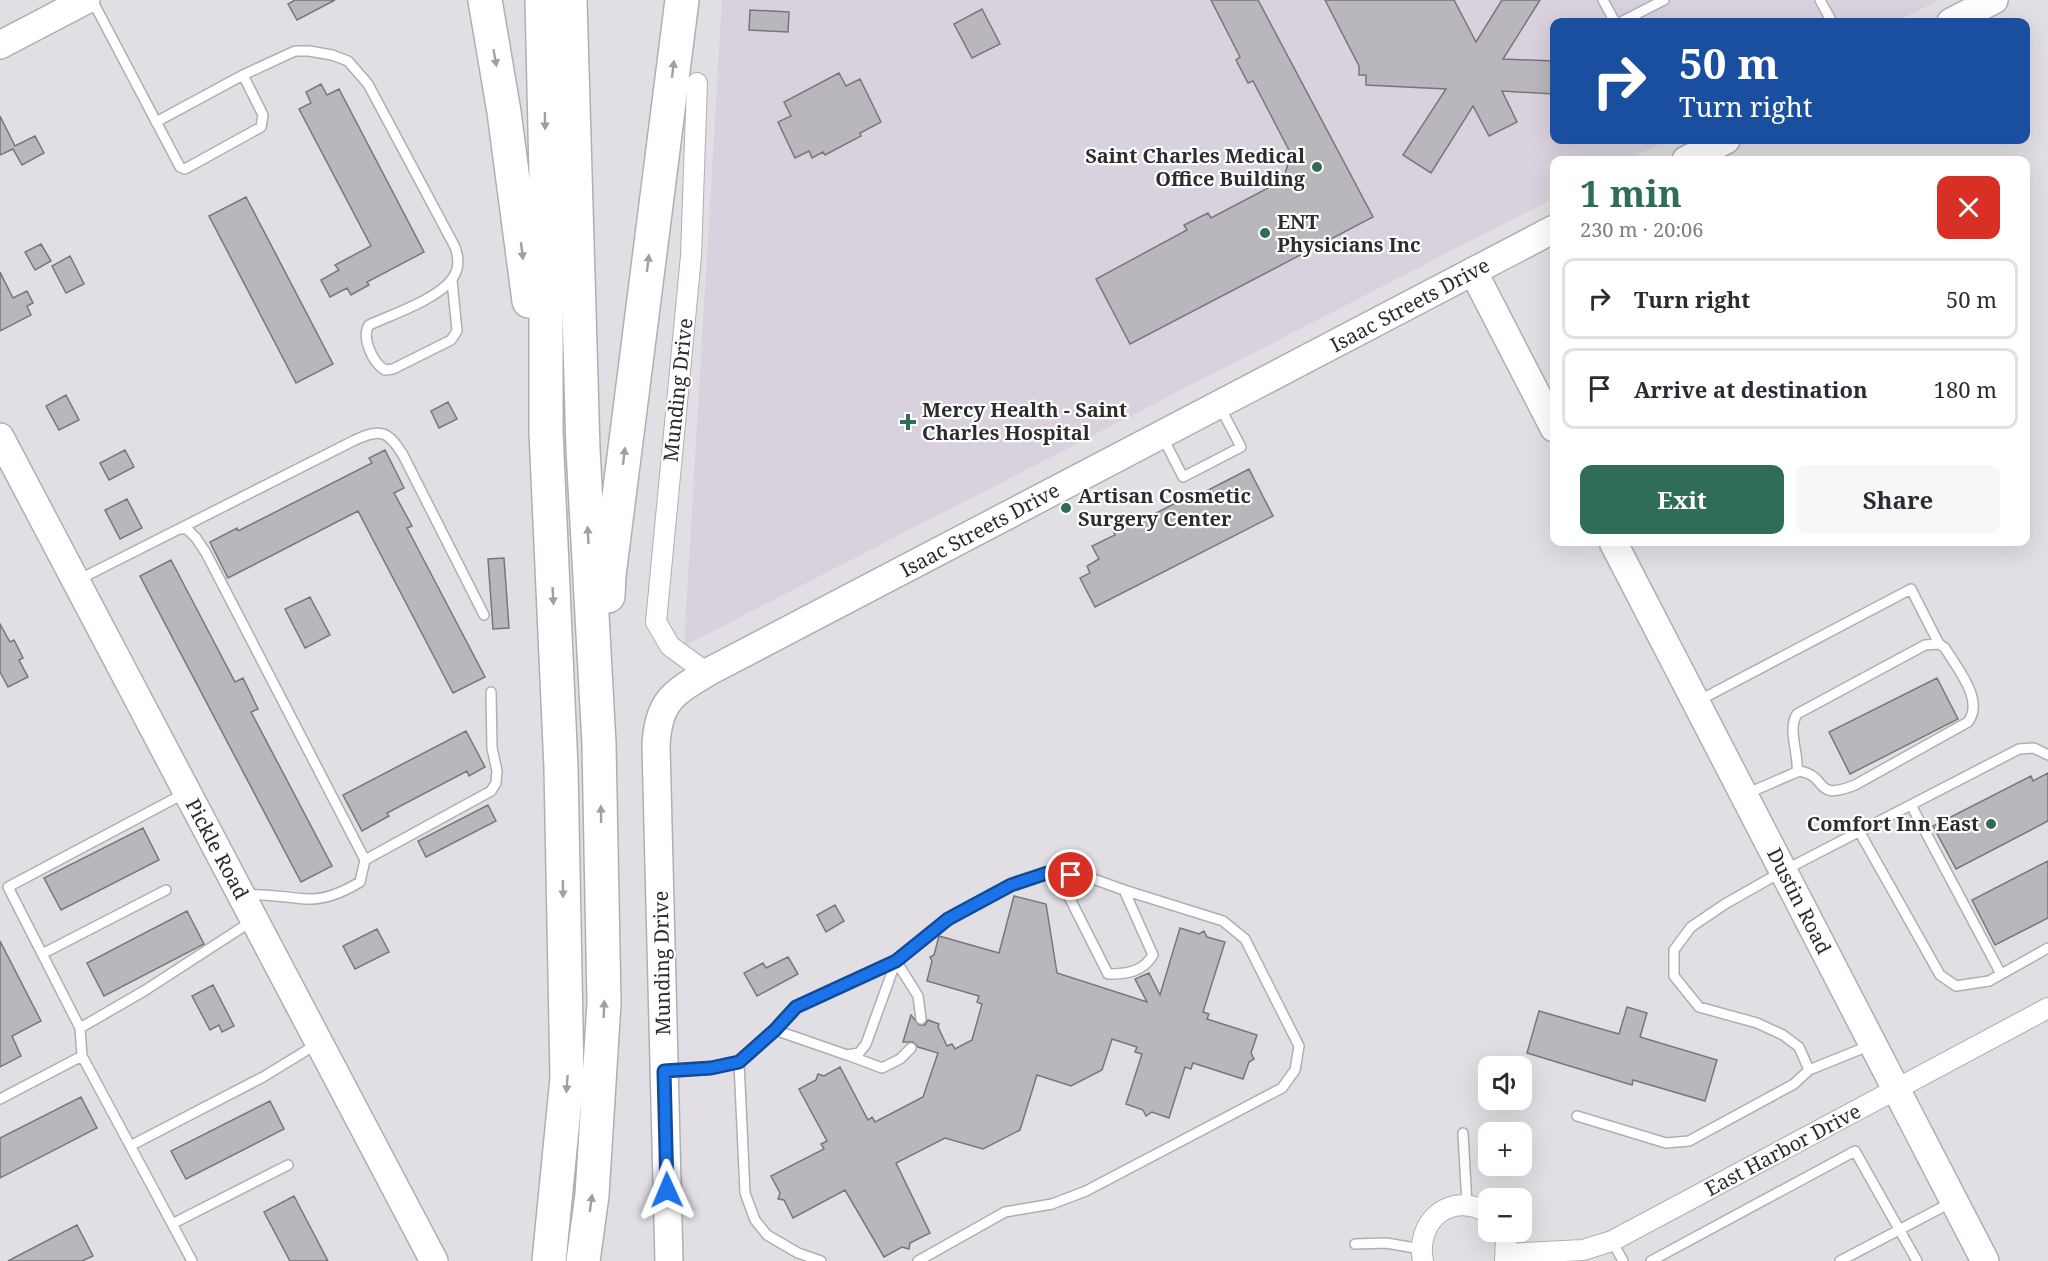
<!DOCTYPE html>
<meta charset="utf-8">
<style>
body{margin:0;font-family:"Noto Serif",serif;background:#f7f7f7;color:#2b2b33;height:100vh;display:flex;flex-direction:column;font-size:22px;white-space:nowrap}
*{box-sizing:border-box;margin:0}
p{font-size:20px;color:#7c7c81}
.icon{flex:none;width:33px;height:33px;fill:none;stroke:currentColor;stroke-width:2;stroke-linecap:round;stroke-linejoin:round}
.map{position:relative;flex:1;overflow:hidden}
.side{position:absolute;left:1550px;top:156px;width:480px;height:390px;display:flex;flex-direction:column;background:#fff;border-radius:12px;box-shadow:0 6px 24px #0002}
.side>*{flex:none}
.guide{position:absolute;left:1550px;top:18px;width:480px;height:126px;border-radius:12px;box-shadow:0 6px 24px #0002;background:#1a4fa0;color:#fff;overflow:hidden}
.fabs{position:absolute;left:1478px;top:1056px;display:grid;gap:12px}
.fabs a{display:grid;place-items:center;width:54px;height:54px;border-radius:12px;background:#fff;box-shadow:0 6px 24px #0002;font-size:30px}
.pin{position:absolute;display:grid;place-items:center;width:51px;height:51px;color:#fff;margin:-26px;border:3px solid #fff;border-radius:50%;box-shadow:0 2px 6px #0007}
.me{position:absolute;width:66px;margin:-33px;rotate:359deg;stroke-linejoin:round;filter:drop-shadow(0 0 4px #0008)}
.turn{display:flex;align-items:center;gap:21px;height:126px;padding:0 30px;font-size:27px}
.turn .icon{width:78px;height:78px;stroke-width:2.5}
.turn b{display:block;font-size:42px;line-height:51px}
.round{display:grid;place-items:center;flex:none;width:63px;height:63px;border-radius:12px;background:#f7f7f7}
.head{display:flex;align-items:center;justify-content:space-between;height:102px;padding:0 30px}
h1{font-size:36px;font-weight:700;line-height:45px;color:#306d58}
.cta{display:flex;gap:12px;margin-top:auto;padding:12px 30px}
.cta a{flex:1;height:69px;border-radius:12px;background:#306d58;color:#fff;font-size:24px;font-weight:700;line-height:69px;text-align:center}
.cta a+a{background:#f7f7f7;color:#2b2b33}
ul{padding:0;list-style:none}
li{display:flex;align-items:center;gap:18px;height:81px;margin:0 12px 9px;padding:0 18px;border:3px solid #e1e1e2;border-radius:12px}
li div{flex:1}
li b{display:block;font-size:22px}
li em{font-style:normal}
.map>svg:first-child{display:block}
.built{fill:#d9d1dd}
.building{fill:#bab7bc;stroke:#79767b;stroke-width:1.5}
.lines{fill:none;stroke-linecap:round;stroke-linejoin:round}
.lane-casing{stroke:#b1aeb3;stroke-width:12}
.street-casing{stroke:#b1aeb3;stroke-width:22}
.secondary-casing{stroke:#b1aeb3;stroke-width:30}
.highway-casing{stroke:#b1aeb3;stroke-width:36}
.lane{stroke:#fff;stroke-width:9}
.street{stroke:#fff;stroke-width:20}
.secondary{stroke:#fff;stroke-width:27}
.highway{stroke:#fff;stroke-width:33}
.oneway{fill:#a0a0a0}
.route-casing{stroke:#114b97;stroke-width:15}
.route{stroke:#1a73e8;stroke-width:10}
.poi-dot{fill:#306d58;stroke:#fff;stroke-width:2}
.labels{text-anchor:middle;stroke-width:4.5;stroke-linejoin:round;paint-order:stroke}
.poi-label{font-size:20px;font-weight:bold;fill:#2c2b2d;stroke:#fff;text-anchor:start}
.street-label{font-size:20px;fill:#2c2b2d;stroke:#fff}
</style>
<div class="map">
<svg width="2048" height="1261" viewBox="0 0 2048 1261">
<rect width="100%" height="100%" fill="#e2dfe4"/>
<path class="built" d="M 722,0 L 1939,0 L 1895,22 L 1554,22 L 1554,140 L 1668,140 L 1627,160 L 1554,160 L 1554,198 L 684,646 Z"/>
<path class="building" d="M 295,0 L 335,0 L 297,20 L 288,4 Z
M 1211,0 L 1258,0 L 1373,217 L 1130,344 L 1096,279 L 1187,230 L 1184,225 L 1208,213 L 1211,218 L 1283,180 L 1291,154 L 1253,81 L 1248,83 L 1236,60 L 1240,57 Z
M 1325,0 L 1454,0 L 1476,42 L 1502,0 L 1540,0 L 1503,59 L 1554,61 L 1554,94 L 1502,91 L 1517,122 L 1489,136 L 1473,106 L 1431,173 L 1403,155 L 1446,89 L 1366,85 L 1366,75 L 1359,75 L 1359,66 Z
M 982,9 L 1000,44 L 972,58 L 954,24 Z
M 750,10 L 789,12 L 788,32 L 749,30 Z
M 839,73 L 846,86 L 860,79 L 881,122 L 860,133 L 861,136 L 825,155 L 823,152 L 812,158 L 809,151 L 795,158 L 778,122 L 791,116 L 784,102 Z
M 321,84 L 327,95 L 339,89 L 424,252 L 367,282 L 369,285 L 351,295 L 347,288 L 330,297 L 321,280 L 339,270 L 335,265 L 371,246 L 299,109 L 311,103 L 306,92 Z
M 0,116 L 15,146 L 35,136 L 44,153 L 22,165 L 13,149 L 0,155 Z
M 246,197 L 333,364 L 296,383 L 209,216 Z
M 41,244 L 51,261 L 35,270 L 25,252 Z
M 70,256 L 84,284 L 66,293 L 52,266 Z
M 0,272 L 13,298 L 27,291 L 33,303 L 27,306 L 31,315 L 0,331 Z
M 66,395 L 79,420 L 59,430 L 46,406 Z
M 448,402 L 457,419 L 439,428 L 431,411 Z
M 125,450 L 134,467 L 109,480 L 100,463 Z
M 385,450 L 404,488 L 394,493 L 412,526 L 407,528 L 485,677 L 453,693 L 358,511 L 228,578 L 210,542 L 237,528 L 238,531 L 372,463 L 369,458 Z
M 1249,469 L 1273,516 L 1095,607 L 1080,578 L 1090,573 L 1087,566 L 1099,559 L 1092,546 L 1115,535 L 1112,528 L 1138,515 L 1141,521 L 1187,497 L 1189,500 Z
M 127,499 L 142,528 L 120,539 L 105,510 Z
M 504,558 L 509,628 L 493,629 L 488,559 Z
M 171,560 L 235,682 L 243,678 L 258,709 L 251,712 L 332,866 L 301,882 L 140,576 Z
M 310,597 L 330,635 L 305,648 L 285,609 Z
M 0,624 L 10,642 L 14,640 L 23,658 L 19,660 L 28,677 L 8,687 L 0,672 Z
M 1937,678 L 1958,719 L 1850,774 L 1829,732 Z
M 466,731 L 485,767 L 469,776 L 467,771 L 387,813 L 389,816 L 362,831 L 343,795 Z
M 2048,773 L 2048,821 L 1956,869 L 1933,826 L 2031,776 L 2033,781 Z
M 488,805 L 496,821 L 426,857 L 418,841 Z
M 143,828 L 159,860 L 61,910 L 44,878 Z
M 2048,861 L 2048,918 L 1995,945 L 1972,900 Z
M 1014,896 L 1046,904 L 1057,973 L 1147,1002 L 1135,979 L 1149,973 L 1160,995 L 1180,928 L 1199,934 L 1204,931 L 1207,937 L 1225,942 L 1203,1012 L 1209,1014 L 1207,1019 L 1257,1035 L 1251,1053 L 1254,1059 L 1249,1062 L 1243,1079 L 1193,1063 L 1191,1069 L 1185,1067 L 1169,1118 L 1152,1112 L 1146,1116 L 1143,1110 L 1126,1104 L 1142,1054 L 1135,1052 L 1137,1047 L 1112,1039 L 1102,1070 L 1071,1086 L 1037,1075 L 1020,1130 L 983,1149 L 945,1138 L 896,1163 L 930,1233 L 910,1243 L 909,1249 L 902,1247 L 884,1257 L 845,1190 L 793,1218 L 784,1200 L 778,1199 L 780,1193 L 771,1176 L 824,1149 L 821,1144 L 827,1141 L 799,1089 L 816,1080 L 818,1074 L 824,1076 L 840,1067 L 868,1120 L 872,1117 L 875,1122 L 923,1097 L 938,1053 L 918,1047 L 913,1042 L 903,1042 L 911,1015 L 919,1025 L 925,1025 L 928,1020 L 939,1024 L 938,1027 L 947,1046 L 952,1044 L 955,1049 L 972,1040 L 982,1004 L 977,1002 L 979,996 L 927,981 L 932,961 L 930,957 L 934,955 L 939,936 L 999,953 Z
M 835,905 L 844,921 L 826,932 L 817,915 Z
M 187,911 L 204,944 L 104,996 L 87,963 Z
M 377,929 L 389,952 L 355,969 L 343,946 Z
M 0,941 L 41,1021 L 12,1036 L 21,1056 L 0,1067 Z
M 788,957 L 798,974 L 757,996 L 744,973 L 763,963 L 766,968 Z
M 213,985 L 234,1026 L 222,1032 L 219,1025 L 210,1030 L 192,996 Z
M 1627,1007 L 1647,1013 L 1640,1037 L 1717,1060 L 1705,1101 L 1633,1080 L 1632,1085 L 1527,1053 L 1539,1011 L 1619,1034 Z
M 81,1097 L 97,1128 L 0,1178 L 0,1138 Z
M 270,1101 L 284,1129 L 186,1179 L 171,1151 Z
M 294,1196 L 328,1261 L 290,1261 L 264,1212 Z
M 77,1225 L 93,1256 L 82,1261 L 8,1261 Z"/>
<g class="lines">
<defs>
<path id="lane" d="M 92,0 L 180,167 L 185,169 L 261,127 L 263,115 L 243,75 L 156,122
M 1603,0 L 1615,22
M 1820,0 L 1832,22
M 1621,22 L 1664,0
M 243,75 L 295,51 L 309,51 L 332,55 L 348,61 L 368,84 L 455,247 C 459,258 459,270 452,279 C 438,299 391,315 369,325 C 361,338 373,363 385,370 L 393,369 L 451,340 L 457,331 L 452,280
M 1163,438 L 1183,477 L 1241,447 L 1220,407
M 180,529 L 187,529 L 196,538 L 206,553 L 365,860 L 360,882 C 345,891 325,900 307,899 C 286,898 267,893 245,895
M 78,580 L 355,440 C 381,428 388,431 403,455 L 484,615
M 1698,701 L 1911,589 L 1939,644
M 1746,794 L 1799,771 C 1830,776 1812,802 1855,785 L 1968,722 C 1985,700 1956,667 1945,648 L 1939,644 L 1925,645 L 1797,714 C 1787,730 1799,753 1797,771
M 1911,805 L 2001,974
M 1859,831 L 1940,975 L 1956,986 L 1989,981 L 2048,948
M 365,860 L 491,791 L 496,783 L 497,771 L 492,748 L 491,692
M 42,954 L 166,890
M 896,961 L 918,996 L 921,1019
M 80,1028 L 144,991 L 252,921
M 775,1030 L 847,1055 L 859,1053 L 866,1044 L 896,961
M 82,1056 L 192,1261
M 850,1056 L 882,1068 L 900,1059 L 911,1048
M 739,1062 L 745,1193 L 755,1220 L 767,1235 L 798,1253 L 821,1261
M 1809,1070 L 1871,1045
M 667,1071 L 711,1068 L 739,1062 L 775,1030 L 796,1007 L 896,961 L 948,919 L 1011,885 L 1050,872 L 1085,876 L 1124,890 L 1153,955 C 1143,972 1127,974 1108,974 L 1057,873
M 0,1099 L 82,1056 L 80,1028 L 8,887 L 185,793
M 1577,1116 L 1666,1143 L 1689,1141 L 1794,1084 L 1809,1070 L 1799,1047 L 1783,1035 L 1757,1023 L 1699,1007 L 1674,976 L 1674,950 L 1691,927 L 1725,904 L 1783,871 L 2019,749 L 2034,748 L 2048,755
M 1463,1133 L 1467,1205
M 130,1146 L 263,1077 L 317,1044
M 172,1224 L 288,1165
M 1612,1241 L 1623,1261
M 1355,1244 L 1386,1243 L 1421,1249
M 918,1261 L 1005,1212 L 1052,1204 L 1086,1191 L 1282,1088 L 1295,1070 L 1299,1046 L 1245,939 L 1223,921 L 1124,890
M 1651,1261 L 1855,1151 L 1917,1261
M 1840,1261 L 1952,1202"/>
<path id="street" d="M 697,83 L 691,256 L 656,622 L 670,646 L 707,673
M 1503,1232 L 1506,1240 L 1505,1261
M 1507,1254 L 1583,1250 L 1612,1241 L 2048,1008
M 1423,1261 C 1415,1221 1451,1190 1488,1213"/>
<path id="secondary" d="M 1951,22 L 1994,0
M 0,45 L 86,0
M 1686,160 L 1726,140
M 1473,271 L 1554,428
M 0,437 L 434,1261
M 1613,542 L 1985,1261
M 669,1261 L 656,746 C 658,701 673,693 710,671 L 1554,229"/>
<path id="highway" d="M 485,0 L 504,112 L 529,301
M 542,0 L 546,173 L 546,432 L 561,768 L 567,1078 L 549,1261
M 570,0 L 583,449 L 599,744 L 604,1003 L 592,1195 L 583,1261
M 608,596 L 609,575 L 682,0"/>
</defs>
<use href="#lane" class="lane-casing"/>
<use href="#street" class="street-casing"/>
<use href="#secondary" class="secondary-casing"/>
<use href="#highway" class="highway-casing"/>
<use href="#lane" class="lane"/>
<use href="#street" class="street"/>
<use href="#secondary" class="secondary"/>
<use href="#highway" class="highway"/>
</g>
<defs><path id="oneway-solid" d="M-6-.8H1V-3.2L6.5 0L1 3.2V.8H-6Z" transform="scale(1.5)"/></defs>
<g class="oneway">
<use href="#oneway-solid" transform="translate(495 58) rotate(80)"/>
<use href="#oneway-solid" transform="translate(673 69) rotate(-83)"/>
<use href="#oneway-solid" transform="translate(545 121) rotate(89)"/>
<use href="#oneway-solid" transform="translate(522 251) rotate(83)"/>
<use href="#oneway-solid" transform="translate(648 263) rotate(-83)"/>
<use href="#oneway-solid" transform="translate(624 456) rotate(-83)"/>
<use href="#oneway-solid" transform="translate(588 535) rotate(-93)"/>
<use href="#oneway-solid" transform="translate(553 596) rotate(87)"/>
<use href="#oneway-solid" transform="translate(601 814) rotate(-91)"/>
<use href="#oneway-solid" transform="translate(563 889) rotate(89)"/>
<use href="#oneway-solid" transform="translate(604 1009) rotate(-88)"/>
<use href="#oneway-solid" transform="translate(567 1084) rotate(94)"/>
<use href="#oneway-solid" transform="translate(591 1203) rotate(-82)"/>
</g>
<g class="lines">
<defs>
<path id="route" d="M 667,1190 L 664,1071 L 711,1068 L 739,1062 L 775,1030 L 796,1007 L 896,961 L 948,919 L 1011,885 L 1050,872 L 1071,875"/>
</defs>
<use href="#route" class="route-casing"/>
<use href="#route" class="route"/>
</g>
<g class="poi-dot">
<circle cx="1317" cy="167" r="6"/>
<circle cx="1265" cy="233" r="6"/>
<path d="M905 413h6v6h6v6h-6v6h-6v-6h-6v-6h6z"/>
<circle cx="1066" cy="508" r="6"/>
<circle cx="1991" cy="824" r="6"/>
</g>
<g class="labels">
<g class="poi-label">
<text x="1305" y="163" text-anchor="end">Saint Charles Medical<tspan x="1305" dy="23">Office Building</tspan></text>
<text x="1277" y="229">ENT<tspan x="1277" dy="23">Physicians Inc</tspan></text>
<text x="922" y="417">Mercy Health - Saint<tspan x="922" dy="23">Charles Hospital</tspan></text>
<text x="1078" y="503">Artisan Cosmetic<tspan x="1078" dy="23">Surgery Center</tspan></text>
<text x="1979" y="831" text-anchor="end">Comfort Inn East</text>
</g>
<g class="street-label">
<text transform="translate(1410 305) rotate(-28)" y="7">Isaac Streets Drive</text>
<text transform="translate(678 390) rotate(-84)" y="7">Munding Drive</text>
<text transform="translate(980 530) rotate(-28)" y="7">Isaac Streets Drive</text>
<text transform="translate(217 849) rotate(62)" y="7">Pickle Road</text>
<text transform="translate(1799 901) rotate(63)" y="7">Dustin Road</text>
<text transform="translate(662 963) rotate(-91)" y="7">Munding Drive</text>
<text transform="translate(1783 1150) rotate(-28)" y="7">East Harbor Drive</text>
</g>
</g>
</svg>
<div class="fabs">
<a><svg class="icon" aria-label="sound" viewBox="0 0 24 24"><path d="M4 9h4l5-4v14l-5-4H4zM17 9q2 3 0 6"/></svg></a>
<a>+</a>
<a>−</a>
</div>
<div class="pin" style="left:1071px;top:875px;background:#d93025"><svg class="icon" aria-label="arrive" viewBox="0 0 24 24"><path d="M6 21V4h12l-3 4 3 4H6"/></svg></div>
<svg class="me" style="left:667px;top:1190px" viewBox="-20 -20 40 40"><path d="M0-17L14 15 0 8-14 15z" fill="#1a73e8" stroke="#fff" stroke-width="4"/></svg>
<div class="guide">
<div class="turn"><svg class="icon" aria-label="right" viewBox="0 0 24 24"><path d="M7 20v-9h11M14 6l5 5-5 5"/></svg><div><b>50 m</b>Turn right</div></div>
</div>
<section class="side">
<div class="head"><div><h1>1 min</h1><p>230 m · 20:06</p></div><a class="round" style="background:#d93025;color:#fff"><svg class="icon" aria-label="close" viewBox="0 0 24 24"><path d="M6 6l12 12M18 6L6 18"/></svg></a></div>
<ul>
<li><svg class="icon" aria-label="right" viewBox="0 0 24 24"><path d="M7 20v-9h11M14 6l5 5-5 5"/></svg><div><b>Turn right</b></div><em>50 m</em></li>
<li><svg class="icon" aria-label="arrive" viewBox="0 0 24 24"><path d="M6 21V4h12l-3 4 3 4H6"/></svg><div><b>Arrive at destination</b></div><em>180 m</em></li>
</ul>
<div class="cta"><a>Exit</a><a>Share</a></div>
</section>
</div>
